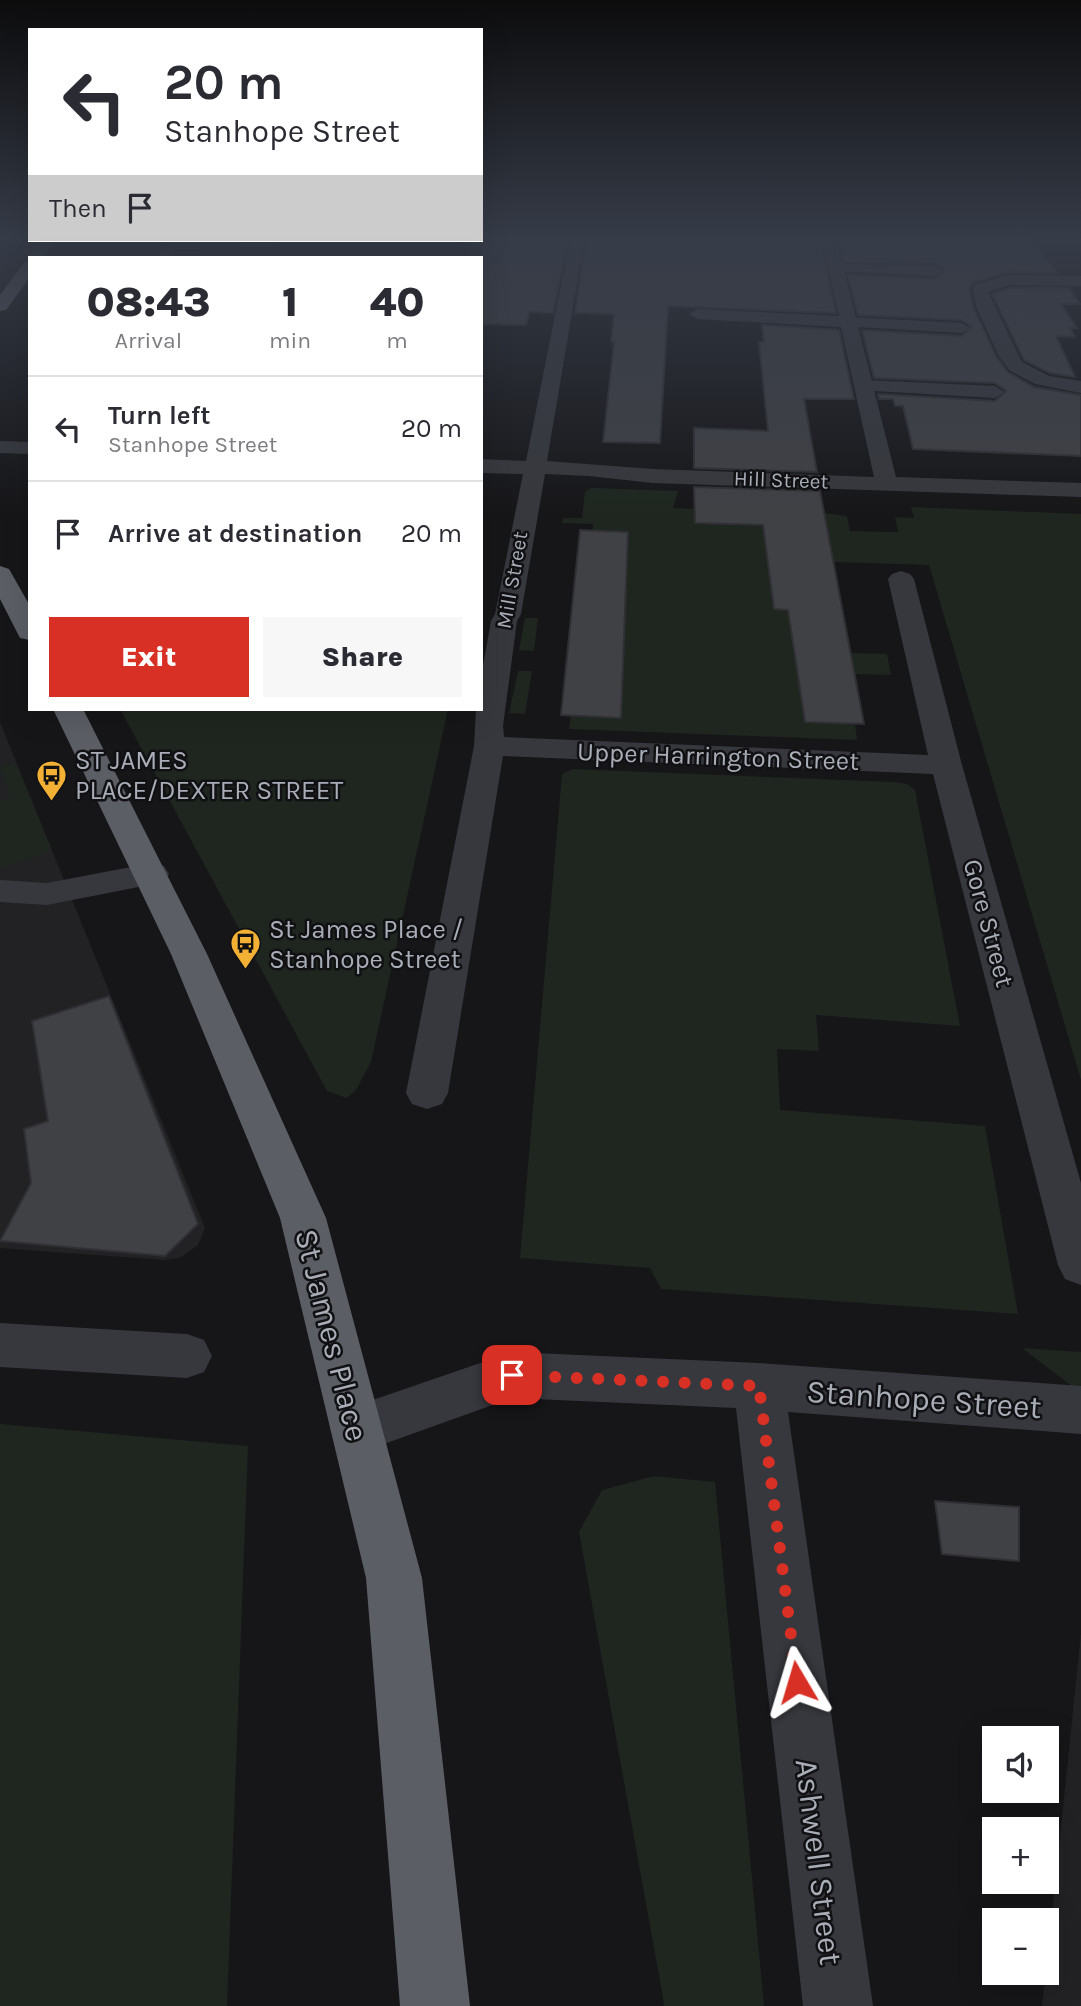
<!DOCTYPE html>
<meta charset="utf-8">
<style>
body{margin:0;font-family:Karla,sans-serif;background:#f7f7f7;color:#2b2b33;height:100vh;display:flex;flex-direction:column;font-size:26px;white-space:nowrap}
*{box-sizing:border-box;margin:0}
p{font-size:23px;color:#7c7c81}
.icon{flex:none;width:38px;height:38px;fill:none;stroke:currentColor;stroke-width:2;stroke-linecap:round;stroke-linejoin:round}
.map{position:relative;flex:1;overflow:hidden}
.drawer{position:absolute;left:28px;top:256px;width:455px;height:455px;display:flex;flex-direction:column;background:#fff;border-radius:0px;box-shadow:0 7px 28px #0002}
.drawer>*{flex:none}
.banner{position:absolute;left:28px;top:28px;width:455px;height:214px;border-radius:0px;box-shadow:0 7px 28px #0002;background:#fff;color:#2b2b33;overflow:hidden}
.buttons{position:absolute;left:982px;top:1726px;display:grid;gap:14px}
.buttons a{display:grid;place-items:center;width:77px;height:77px;border-radius:0px;background:#fff;box-shadow:0 7px 28px #0002;font-size:35px}
.pin{position:absolute;display:grid;place-items:center;width:60px;height:60px;color:#fff;margin:-30px;border-radius:14px;box-shadow:0 4px 10px #0006}
.me{position:absolute;width:77px;margin:-38px;rotate:353deg;stroke-linejoin:round;filter:drop-shadow(0 0 5px #0008)}
.turn{display:flex;align-items:center;gap:24px;height:147px;padding:0 21px;font-size:32px}
.turn .icon{width:91px;height:91px;stroke-width:2.5}
.turn b{display:block;font-size:49px;line-height:60px}
.then{display:flex;align-items:center;height:66px;padding:0 21px;background:#0003;gap:14px;font-size:26px}
.eta{display:flex;justify-content:space-evenly;align-items:center;height:119px;text-align:center}
.eta b{font-size:42px;font-weight:800;line-height:49px}
.primary-button{display:flex;gap:14px;margin-top:auto;padding:14px 21px}
.primary-button a{flex:1;height:80px;border-radius:0px;background:#d93025;color:#fff;font-size:28px;font-weight:800;line-height:80px;text-align:center}
.primary-button a+a{background:#f7f7f7;color:#2b2b33}
ul{padding:0;list-style:none}
li{display:flex;align-items:center;gap:21px;height:105px;padding:0 21px;border-top:2px solid #e1e1e2}
li div{flex:1}
li b{display:block;font-size:26px}
li em{font-style:normal}
.map>svg:first-child{display:block}
.built{fill:#222225}
.green{fill:#1e261f}
.building{fill:#404145;stroke:#303034;stroke-width:2}
.lines{fill:none;stroke-linecap:round;stroke-linejoin:round}
.pedestrian{fill:#37383d;fill-rule:evenodd}
.minor{fill:#37383d;fill-rule:evenodd}
.trunk{fill:#5b5e65;fill-rule:evenodd}
.route{stroke:#d93025;stroke-width:12;stroke-dasharray:0 21.6}
.labels{text-anchor:middle;stroke-width:5;stroke-linejoin:round;paint-order:stroke}
.far-street-label{font-size:21px;fill:#a8adb8;stroke:#111113}
.street-label{font-size:26px;fill:#a8adb8;stroke:#111113}
.poi-label{font-size:26px;fill:#a8adb8;stroke:#111113;text-anchor:start}
.near-street-label{font-size:32px;fill:#a8adb8;stroke:#111113}
</style>
<div class="map">
<svg width="1081" height="2006" viewBox="0 0 1081 2006">
<rect width="100%" height="100%" fill="#161618"/>
<path class="built" d="M 0,722 L 205,1228 L 198,1245 L 180,1258 L 164,1260 L 0,1248 Z
M 1081,1633 L 1081,2006 L 1042,2006 L 1046,1972 Z"/>
<path class="green" d="M 591,488 L 678,491 L 673,508 L 695,509 L 695,523 L 743,525 L 824,513 L 847,516 L 850,531 L 898,532 L 895,517 L 914,518 L 911,507 L 1081,514 L 1081,1080 L 929,565 L 834,562 L 773,601 L 774,609 L 790,610 L 805,722 L 855,724 L 857,740 L 569,729 L 571,716 L 620,718 L 628,532 L 593,530 L 593,524 L 562,523 L 563,518 L 582,518 L 585,492 Z
M 525,618 L 538,618 L 534,651 L 519,650 Z
M 850,653 L 887,654 L 891,675 L 854,674 Z
M 518,671 L 532,671 L 525,714 L 509,713 Z
M 120,709 L 448,709 L 371,1062 L 356,1090 L 347,1098 L 327,1091 Z
M 16,763 L 51,848 L 41,856 L 0,867 L 0,801 L 10,798 L 0,767 Z
M 573,769 L 895,782 L 907,784 L 915,790 L 960,1026 L 816,1015 L 819,1051 L 777,1049 L 780,1110 L 985,1126 L 1018,1314 L 661,1289 L 650,1268 L 520,1258 L 562,774 Z
M 1022,1348 L 1081,1352 L 1081,1387 L 1073,1387 Z
M 0,1424 L 248,1446 L 227,2006 L 0,2006 Z
M 654,1476 L 715,1482 L 764,2006 L 664,2006 L 663,1998 L 579,1532 L 602,1490 Z"/>
<path class="building" d="M 481,235 L 568,235 L 553,313 L 529,312 L 526,325 L 481,324 Z
M 587,235 L 819,235 L 836,313 L 668,306 L 660,443 L 603,442 L 614,342 L 611,342 L 614,314 L 575,313 Z
M 838,235 L 1028,235 L 1057,273 L 1008,272 L 973,282 L 969,289 L 973,307 L 996,356 L 1008,372 L 1034,387 L 1081,395 L 1081,456 L 913,449 L 903,406 L 895,406 L 893,399 L 879,399 L 878,394 L 995,401 L 1006,391 L 995,383 L 874,378 L 862,330 L 962,336 L 972,327 L 962,320 L 858,315 L 848,275 L 935,279 L 945,270 L 935,263 L 844,262 Z
M 1009,288 L 1069,288 L 1080,304 L 1061,304 L 1077,328 L 1070,328 L 1075,337 L 1056,336 L 1075,377 L 1050,373 L 1024,360 L 992,294 Z
M 762,325 L 839,330 L 854,399 L 804,399 L 817,472 L 694,468 L 694,428 L 768,431 L 759,342 L 764,342 Z
M 694,487 L 820,491 L 864,724 L 805,722 L 788,610 L 774,609 L 763,525 L 695,523 Z
M 580,530 L 628,532 L 621,718 L 561,715 Z
M 109,996 L 198,1224 L 165,1256 L 0,1241 L 31,1183 L 24,1129 L 48,1121 L 32,1021 Z
M 935,1501 L 1019,1507 L 1019,1561 L 942,1554 Z"/>
<g class="lines">
<path class="pedestrian" d="M 834,264 L 935,266 L 943,271 L 935,276 L 829,271 L 827,268 Z
M 847,317 L 962,323 L 970,328 L 962,333 L 841,326 L 839,322 Z
M 865,380 L 995,386 L 1004,392 L 995,398 L 858,390 L 856,386 Z"/>
<path class="minor" d="M 571,235 L 585,235 L 547,461 L 653,469 L 874,477 L 841,327 L 698,319 L 689,314 L 698,309 L 839,316 L 821,235 L 835,235 L 896,477 L 1081,483 L 1081,497 L 653,483 L 589,476 L 545,474 L 521,614 L 517,621 L 503,726 L 504,737 L 928,755 L 888,579 L 892,574 L 901,571 L 910,574 L 914,579 L 962,765 L 1081,1183 L 1081,1285 L 1065,1279 L 1058,1265 L 933,774 L 503,756 L 448,1093 L 442,1104 L 427,1109 L 412,1104 L 406,1093 L 474,746 L 476,709 L 481,709 L 481,677 L 491,621 L 495,614 L 523,474 L 481,473 L 481,459 L 526,461 Z
M 278,240 L 280,243 L 273,247 L 177,249 L 171,257 L 156,257 L 167,242 L 172,241 Z
M 1008,275 L 1081,276 L 1081,286 L 1009,285 L 988,292 L 1022,362 L 1049,376 L 1081,381 L 1081,393 L 1035,384 L 1009,370 L 998,355 L 976,306 L 972,288 L 974,285 Z
M 0,441 L 30,442 L 30,454 L 0,453 Z
M 152,863 L 164,866 L 169,874 L 164,882 L 47,905 L 0,902 L 0,880 L 47,883 Z
M 0,1323 L 187,1334 L 204,1340 L 212,1356 L 204,1372 L 187,1378 L 0,1367 Z
M 512,1352 L 759,1363 L 1081,1386 L 1081,1434 L 788,1412 L 873,2006 L 803,2006 L 736,1408 L 512,1398 L 356,1454 L 338,1446 L 330,1429 L 338,1412 Z"/>
<path class="trunk" d="M 42,240 L 56,240 L 44,257 L 30,259 L 28,257 Z
M 30,261 L 30,277 L 6,310 L 0,311 L 0,295 L 24,263 Z
M 0,566 L 9,569 L 30,606 L 30,640 L 20,638 L 0,599 Z
M 53,709 L 83,709 L 207,954 L 326,1218 L 422,1578 L 470,2006 L 400,2006 L 366,1578 L 280,1218 L 171,954 Z"/>
</g>
<linearGradient id="sky" x2="0" y2="1"><stop stop-color="#0c0c0d"/><stop offset="0.46" stop-color="#363c48"/><stop offset="1" stop-color="#363c48" stop-opacity="0"/></linearGradient>
<rect width="1081" height="516" fill="url(#sky)"/>
<g class="lines">
<path class="route" d="M 512,1375 L 759,1386 L 797,1682"/>
</g>
<defs>
<symbol id="bus-pin" viewBox="-11 -11 22 30"><path d="M0 17L-7.5 6A9.5 9.5 0 1 1 7.5 6Z" fill="#f2b134" stroke="#111113"/><path d="M-5-6H5V4H4V6H2V4H-2V6H-4V4H-5ZM-3.5-4V0h7V-4ZM-3.5 1.2v1.5H-2V1.2ZM2 1.2v1.5H3.5V1.2Z" fill="#111"/></symbol>
</defs>
<g fill-rule="evenodd">
<use href="#bus-pin" x="34" y="758" width="35" height="47"/>
<use href="#bus-pin" x="228" y="926" width="35" height="47"/>
</g>
<g class="labels">
<g class="far-street-label">
<text transform="translate(781 480) rotate(2)" y="7">Hill Street</text>
<text transform="translate(512 580) rotate(-80)" y="7">Mill Street</text>
</g>
<g class="street-label">
<text transform="translate(718 756) rotate(2)" y="9">Upper Harrington Street</text>
<text transform="translate(989 923) rotate(75)" y="9">Gore Street</text>
</g>
<g class="poi-label">
<text x="75" y="769">ST JAMES<tspan x="75" dy="30">PLACE/DEXTER STREET</tspan></text>
<text x="269" y="938">St James Place /<tspan x="269" dy="30">Stanhope Street</tspan></text>
</g>
<g class="near-street-label">
<text transform="translate(332 1335) rotate(76)" y="11">St James Place</text>
<text transform="translate(924 1399) rotate(4)" y="11">Stanhope Street</text>
<text transform="translate(819 1862) rotate(83)" y="11">Ashwell Street</text>
</g>
</g>
</svg>
<div class="buttons">
<a><svg class="icon" aria-label="sound" viewBox="0 0 24 24"><path d="M4 9h4l5-4v14l-5-4H4zM17 9q2 3 0 6"/></svg></a>
<a>+</a>
<a>−</a>
</div>
<div class="pin" style="left:512px;top:1375px;background:#d93025"><svg class="icon" aria-label="arrive" viewBox="0 0 24 24"><path d="M6 21V4h12l-3 4 3 4H6"/></svg></div>
<svg class="me" style="left:797px;top:1682px" viewBox="-20 -20 40 40"><path d="M0-17L14 15 0 8-14 15z" fill="#d93025" stroke="#fff" stroke-width="4"/></svg>
<div class="banner">
<div class="turn"><svg class="icon" aria-label="left" viewBox="0 0 24 24"><path d="M17 20v-9H6M10 6l-5 5 5 5"/></svg><div><b>20 m</b>Stanhope Street</div></div>
<div class="then">Then<svg class="icon" aria-label="arrive" viewBox="0 0 24 24"><path d="M6 21V4h12l-3 4 3 4H6"/></svg></div>
</div>
<section class="drawer">
<div class="eta">
<div><b>08:43</b><p>Arrival</p></div>
<div><b>1</b><p>min</p></div>
<div><b>40</b><p>m</p></div>
</div>
<ul>
<li><svg class="icon" aria-label="left" viewBox="0 0 24 24"><path d="M17 20v-9H6M10 6l-5 5 5 5"/></svg><div><b>Turn left</b><p>Stanhope Street</p></div><em>20 m</em></li>
<li><svg class="icon" aria-label="arrive" viewBox="0 0 24 24"><path d="M6 21V4h12l-3 4 3 4H6"/></svg><div><b>Arrive at destination</b></div><em>20 m</em></li>
</ul>
<div class="primary-button"><a>Exit</a><a>Share</a></div>
</section>
</div>
